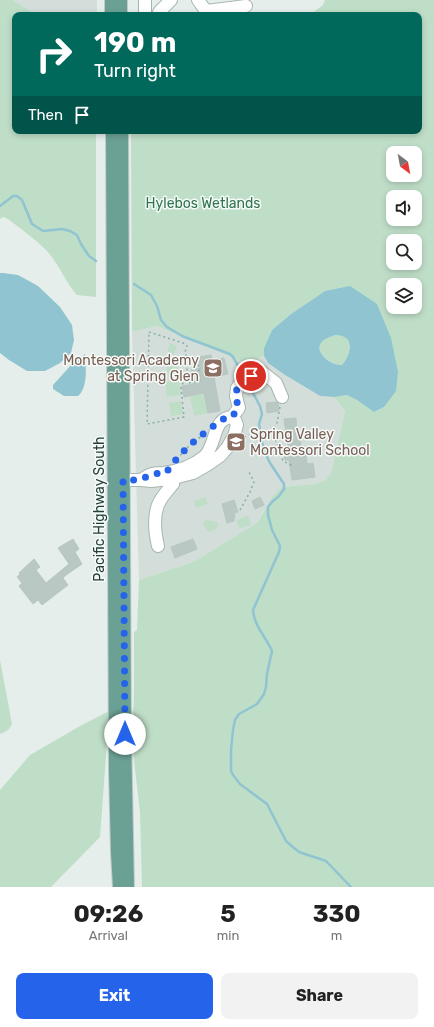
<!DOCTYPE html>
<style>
body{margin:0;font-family:Rubik,sans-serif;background:#f2f2f2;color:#222;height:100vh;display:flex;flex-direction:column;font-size:15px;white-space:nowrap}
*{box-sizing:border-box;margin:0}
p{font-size:13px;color:#767676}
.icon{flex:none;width:22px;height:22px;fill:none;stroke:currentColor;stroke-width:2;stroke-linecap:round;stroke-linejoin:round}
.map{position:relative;height:887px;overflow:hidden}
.drawer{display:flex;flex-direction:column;background:#fff;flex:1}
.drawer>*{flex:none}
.guide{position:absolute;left:12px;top:12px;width:410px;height:122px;border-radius:8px;box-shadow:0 2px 6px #0003;background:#00695c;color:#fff;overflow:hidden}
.needle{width:26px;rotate:148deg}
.buttons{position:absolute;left:386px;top:146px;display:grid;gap:8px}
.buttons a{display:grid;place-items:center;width:36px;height:36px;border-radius:8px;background:#fff;box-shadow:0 2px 6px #0003;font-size:20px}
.pin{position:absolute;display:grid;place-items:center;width:34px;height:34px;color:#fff;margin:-17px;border:2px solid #fff;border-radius:50%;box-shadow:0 1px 4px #0007}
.me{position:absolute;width:44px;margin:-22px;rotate:0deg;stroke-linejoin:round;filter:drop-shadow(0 0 3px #0008)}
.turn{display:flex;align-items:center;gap:14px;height:84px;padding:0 16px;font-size:18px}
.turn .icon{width:52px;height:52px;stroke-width:2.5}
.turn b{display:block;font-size:28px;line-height:34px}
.then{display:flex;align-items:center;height:38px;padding:0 16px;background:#0003;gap:8px;font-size:15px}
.eta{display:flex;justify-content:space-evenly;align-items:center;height:68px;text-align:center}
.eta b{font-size:24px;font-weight:700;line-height:28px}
.cta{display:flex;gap:8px;margin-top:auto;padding:8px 16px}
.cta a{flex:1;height:46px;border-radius:8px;background:#2563eb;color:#fff;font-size:16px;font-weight:700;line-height:46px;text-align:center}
.cta a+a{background:#f2f2f2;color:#222}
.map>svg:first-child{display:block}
.built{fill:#d3ddd9}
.green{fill:#bfdec8;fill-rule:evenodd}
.water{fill:#8fc4d0;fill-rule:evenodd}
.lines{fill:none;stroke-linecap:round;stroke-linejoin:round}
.stream{stroke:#8fc4d0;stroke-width:2.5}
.building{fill:#bac8c3;stroke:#b7c7c1}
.minor-casing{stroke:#a7b6b1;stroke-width:14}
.major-casing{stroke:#c2c9c8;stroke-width:14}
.path{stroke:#86b0a4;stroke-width:1.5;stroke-dasharray:2 3;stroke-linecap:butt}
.minor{stroke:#fff;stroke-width:12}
.major{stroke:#6ba195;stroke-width:12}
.route{stroke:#2563eb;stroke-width:7;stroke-dasharray:0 12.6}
.labels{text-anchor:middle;stroke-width:3;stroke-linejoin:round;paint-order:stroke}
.park-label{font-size:14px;fill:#30754c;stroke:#f5faf8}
.education-label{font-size:14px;fill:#785e54;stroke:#f5faf8;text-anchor:end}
.street-label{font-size:14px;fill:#243f39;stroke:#f5faf8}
</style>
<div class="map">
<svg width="434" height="887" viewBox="0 0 434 887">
<rect width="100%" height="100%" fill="#e5eeea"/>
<path class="built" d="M 13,0 L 97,0 L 97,15 L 37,15 Z
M 157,326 L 245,363 L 264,356 L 268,363 L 285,375 L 306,388 L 320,396 L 334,397 L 345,411 L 331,473 L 325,481 L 314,484 L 282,487 L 262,513 L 257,523 L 193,562 L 139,580 L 132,332 Z"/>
<path class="green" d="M 0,0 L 13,0 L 37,15 L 15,15 L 15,131 L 96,131 L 96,297 L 77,295 C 65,282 59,264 47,251 C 35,239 21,229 8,219 L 3,217 L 0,219 Z
M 325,0 L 434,0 L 434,887 L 142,887 L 140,812 L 132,744 L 134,696 L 134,632 L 137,630 L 139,580 L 193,562 L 257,523 L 273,496 L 282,487 L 314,484 L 325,481 L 331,473 L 345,411 L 334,397 L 347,395 L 357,400 L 374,412 L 384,407 L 325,291 L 291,314 L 272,330 L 264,348 L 264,356 L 259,358 L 254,363 L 245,363 L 157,326 L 132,332 L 131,131 L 419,131 L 419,15 L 310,15 L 323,5 ZM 393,153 L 415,153 L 415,175 L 393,175 ZM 393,197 L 415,197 L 415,219 L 393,219 ZM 393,241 L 415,241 L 415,263 L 393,263 ZM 393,285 L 415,285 L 415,307 L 393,307 Z
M 335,335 C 355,335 352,352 342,365 C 334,366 314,353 321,343 C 324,339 330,337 335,335 Z
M 170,343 L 177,346 L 174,354 L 167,352 Z
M 170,357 L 176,358 L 178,376 L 168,377 L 166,359 Z
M 179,380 L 181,395 L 167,397 L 165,382 Z
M 202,392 L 204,392 L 208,413 L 194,416 L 190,396 L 202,394 Z
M 181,401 L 183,414 L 171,416 L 169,403 Z
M 206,497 L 208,504 L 196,508 L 194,501 Z
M 248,516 L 251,525 L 240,528 L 238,525 L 237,520 Z
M 207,520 L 216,522 L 218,524 L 217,527 L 214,530 L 208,532 L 204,526 L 203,522 Z
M 0,660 L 12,724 C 10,730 5,732 0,734 Z
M 107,712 L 109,715 L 100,837 L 51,887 L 0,887 L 0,790 L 30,755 L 80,726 Z"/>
<path class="water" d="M 0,273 L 3,273 L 18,275 L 38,286 L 60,307 L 72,325 L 74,340 L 71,353 L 60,363 L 45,371 L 27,371 L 9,360 L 0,353 Z
M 350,286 L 377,304 L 391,338 L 398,372 L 396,391 L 384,407 L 374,412 L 357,400 L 347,395 L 334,397 L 320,396 L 285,375 L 268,363 L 264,356 L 264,348 L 272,330 L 291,314 L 325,291 ZM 335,335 C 355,335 352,353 342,365 C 333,366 314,353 321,343 C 324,339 330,337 335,335 Z
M 85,354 C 86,366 88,388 78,396 L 64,396 L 53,389 L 53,385 L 72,364 Z"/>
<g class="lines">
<path class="stream" d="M 0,206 L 13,196 L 17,196 L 22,200 L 32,224 L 43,231 L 62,229 L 70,231 L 77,235 L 81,244 L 89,256 L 96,261
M 134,284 L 151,295 L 157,306 L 161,320 L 167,327 L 182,336 L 230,354 L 233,357 L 244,376
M 247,382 L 260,406 L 262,414 L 259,424 L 261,438 L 265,453 L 270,463 L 284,484 L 284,489 L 279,496 L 272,502 L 268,507 L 268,515 L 272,530 L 280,546 L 279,552 L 253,610 C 254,626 266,637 272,651 L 267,674 L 266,687 L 264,694 L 257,704 L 239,714 L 235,720 L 233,730 L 231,750 L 231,771 L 233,775 L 240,784 L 267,804 L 286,841 L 294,848 L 299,852 L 326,861 L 351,887"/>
</g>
<path class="building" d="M 211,355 L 212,361 L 224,358 L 228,374 L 214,377 L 220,411 L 208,413 L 204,393 L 184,397 L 182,386 L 193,384 L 191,370 L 200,368 L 198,357 Z
M 276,402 L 278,403 L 279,411 L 267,413 L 266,403 Z
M 296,418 L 297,432 L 300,432 L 301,447 L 305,447 L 307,464 L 313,463 L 315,477 L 292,480 L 289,460 L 285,460 L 284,453 L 289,452 L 284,419 Z
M 260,497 L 264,505 L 255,509 L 252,501 Z
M 234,500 L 238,512 L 234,513 L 235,517 L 234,518 L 234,521 L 227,523 L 222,504 Z
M 73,539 L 79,549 L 75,552 L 82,564 L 66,575 L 63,578 L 68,585 L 42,605 L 38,600 L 33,604 L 19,586 L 22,583 L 17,577 L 20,574 L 19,573 L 34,559 L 40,567 L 36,570 L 46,583 L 69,564 L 58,548 Z
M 193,539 L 197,549 L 175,558 L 171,547 Z"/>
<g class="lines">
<defs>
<path id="minor" d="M 198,0 L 206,11 L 246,6
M 145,15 L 145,0
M 158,15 L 160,11 L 171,0
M 232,417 L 239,408 L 236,396 L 237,388 L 242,381 L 255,372 L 262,372 L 276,383 L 282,397
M 123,480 L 141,480 L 151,481 L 170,479 L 193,473 L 207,465 L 220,456 L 227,448 L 234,436 L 237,425 L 235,420 L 232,417 C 212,418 217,445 204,457 C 193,466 178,471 164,473 C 160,473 156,473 152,474 C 148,475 144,478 141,480
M 158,546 C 155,533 153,518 158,505 C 161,497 168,490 173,484 L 170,479"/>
<path id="major" d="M 111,0 L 111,15
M 121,0 L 121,15
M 112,131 L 115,771 L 117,852 L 119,887
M 122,131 L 125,733 L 128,887"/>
</defs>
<use href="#minor" class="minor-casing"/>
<use href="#major" class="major-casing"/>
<path class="path" d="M 149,332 L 186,344 L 187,346 L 185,352 L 189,363 L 187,369 L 187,375 L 181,387 L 184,417 L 147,424 Z
M 189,383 L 200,380 L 198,361
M 280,407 L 277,423 L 272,433 L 278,445 L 283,461 L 291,465 L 293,465
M 244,437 L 253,434 L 287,432
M 282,455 L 286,448
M 177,459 L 189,446 L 204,434
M 240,510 L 250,492 L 254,482 L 249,472"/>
<use href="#minor" class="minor"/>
<use href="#major" class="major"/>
</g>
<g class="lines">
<path class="route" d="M 125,734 L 123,480 L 141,480 L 151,474 L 166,473 C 178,454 197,438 215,425 C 219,422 222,419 226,418 C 227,417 230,417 232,417 L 238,408 C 235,390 234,386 251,376"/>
</g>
<defs>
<symbol id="school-square" viewBox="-11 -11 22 22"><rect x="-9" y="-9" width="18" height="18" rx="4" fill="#8d6e63" stroke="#f5faf8"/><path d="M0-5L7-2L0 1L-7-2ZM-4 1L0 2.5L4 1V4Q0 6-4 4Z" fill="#fff"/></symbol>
</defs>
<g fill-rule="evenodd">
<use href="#school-square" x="202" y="357" width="22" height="22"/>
<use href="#school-square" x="225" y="431" width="22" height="22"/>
</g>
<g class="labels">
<g class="park-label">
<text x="203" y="208">Hylebos Wetlands</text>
</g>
<g class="education-label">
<text x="199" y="365">Montessori Academy<tspan x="199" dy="16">at Spring Glen</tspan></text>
<text x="250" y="439" text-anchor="start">Spring Valley<tspan x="250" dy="16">Montessori School</tspan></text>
</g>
<g class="street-label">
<text transform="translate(99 509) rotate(-90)" y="5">Pacific Highway South</text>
</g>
</g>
</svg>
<div class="buttons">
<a><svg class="needle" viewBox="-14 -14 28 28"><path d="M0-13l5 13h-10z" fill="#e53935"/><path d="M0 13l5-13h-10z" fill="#767676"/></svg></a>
<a><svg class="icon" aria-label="sound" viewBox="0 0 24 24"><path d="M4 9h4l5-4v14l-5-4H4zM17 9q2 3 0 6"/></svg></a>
<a><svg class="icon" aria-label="search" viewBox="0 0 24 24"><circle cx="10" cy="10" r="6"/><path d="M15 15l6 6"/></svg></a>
<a><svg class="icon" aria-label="layers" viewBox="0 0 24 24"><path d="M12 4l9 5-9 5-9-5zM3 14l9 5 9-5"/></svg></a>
</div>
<div class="pin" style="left:251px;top:376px;background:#d93025"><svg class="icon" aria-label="arrive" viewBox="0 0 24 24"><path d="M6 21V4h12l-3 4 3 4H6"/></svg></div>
<svg class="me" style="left:125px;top:734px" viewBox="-20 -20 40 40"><circle r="19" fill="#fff"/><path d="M0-13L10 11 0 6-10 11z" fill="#2563eb"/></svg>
<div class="guide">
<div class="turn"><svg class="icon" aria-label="right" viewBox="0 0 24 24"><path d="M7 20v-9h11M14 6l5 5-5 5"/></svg><div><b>190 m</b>Turn right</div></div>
<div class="then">Then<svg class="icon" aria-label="arrive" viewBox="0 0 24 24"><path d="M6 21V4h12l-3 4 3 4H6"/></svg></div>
</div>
</div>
<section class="drawer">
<div class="eta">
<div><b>09:26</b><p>Arrival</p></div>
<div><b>5</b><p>min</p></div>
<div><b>330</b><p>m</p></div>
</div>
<div class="cta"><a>Exit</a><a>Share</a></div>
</section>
